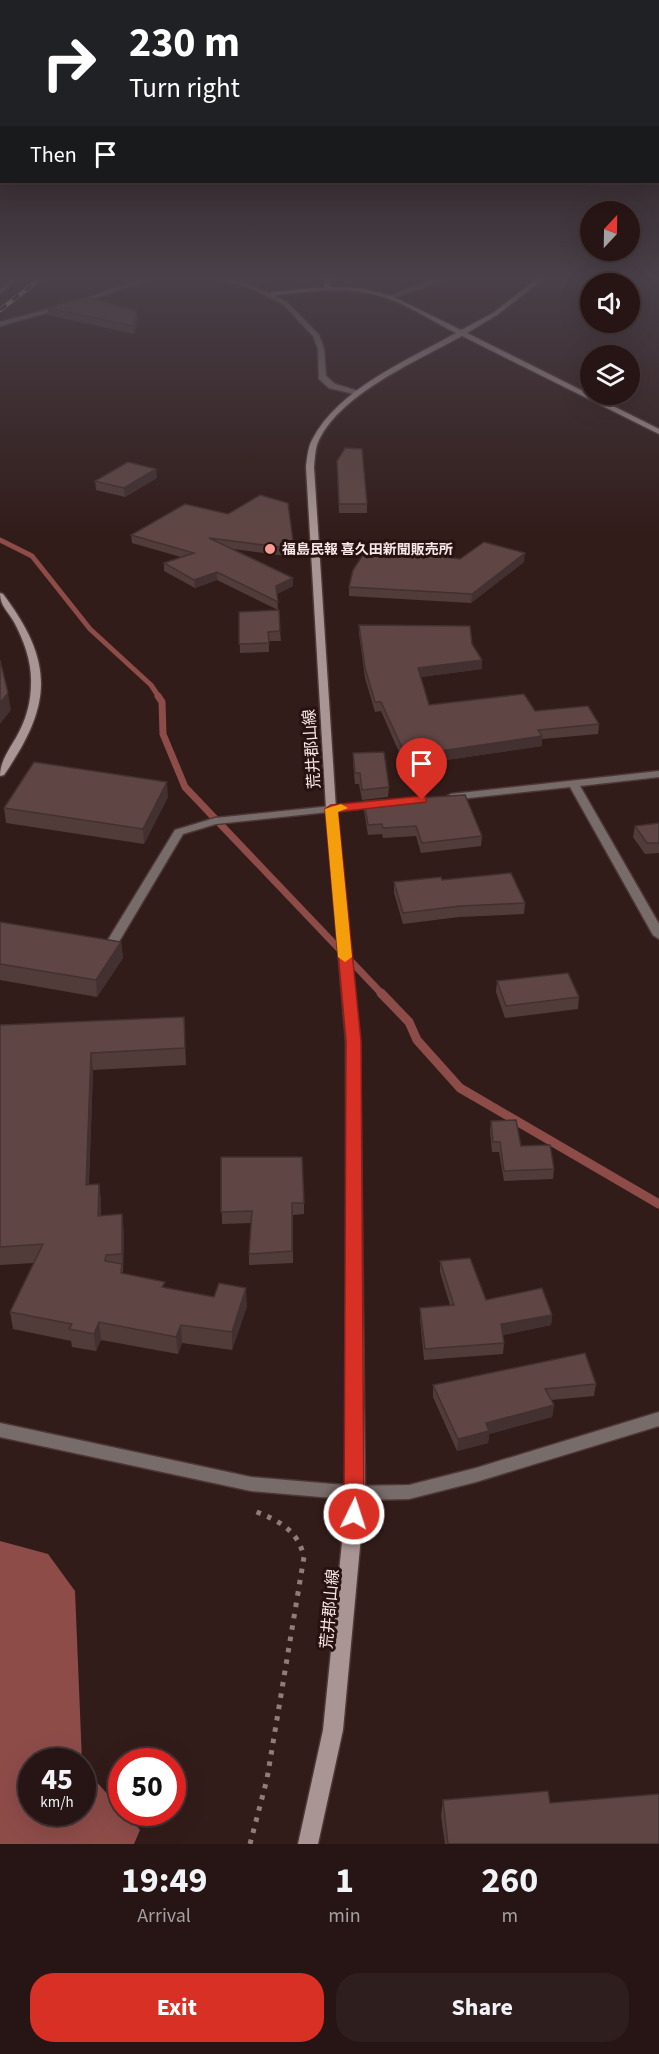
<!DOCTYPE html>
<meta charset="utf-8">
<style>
body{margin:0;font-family:"Source Sans 3","Noto Sans JP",sans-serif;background:#2e1e1d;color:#f1f3f6;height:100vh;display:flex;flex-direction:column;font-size:22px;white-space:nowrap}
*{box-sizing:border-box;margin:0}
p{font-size:20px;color:#a49fa0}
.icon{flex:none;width:33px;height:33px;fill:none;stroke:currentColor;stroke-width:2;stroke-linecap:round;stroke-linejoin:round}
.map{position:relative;height:1844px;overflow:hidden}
.sheet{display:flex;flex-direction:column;background:#261514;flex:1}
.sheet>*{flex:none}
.banner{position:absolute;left:0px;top:0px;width:660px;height:183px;box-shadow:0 6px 24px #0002,0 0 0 2px #423434;background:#202124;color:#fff;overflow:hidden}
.needle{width:39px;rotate:22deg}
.controls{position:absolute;left:580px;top:201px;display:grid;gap:12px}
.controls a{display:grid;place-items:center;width:60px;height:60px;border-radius:50%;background:#261514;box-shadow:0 6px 24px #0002,0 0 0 2px #423434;font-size:30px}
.speed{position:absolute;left:18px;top:1748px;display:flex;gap:12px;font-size:30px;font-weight:700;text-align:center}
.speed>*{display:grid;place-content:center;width:78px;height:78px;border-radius:50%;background:#261514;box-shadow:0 6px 24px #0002,0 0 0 2px #423434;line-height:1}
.speed small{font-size:15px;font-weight:400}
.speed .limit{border:9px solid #d22;background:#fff;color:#111}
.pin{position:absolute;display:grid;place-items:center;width:51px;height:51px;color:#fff;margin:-62px -26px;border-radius:50% 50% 50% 0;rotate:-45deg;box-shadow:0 0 6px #0007}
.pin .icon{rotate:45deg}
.me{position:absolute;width:66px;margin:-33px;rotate:4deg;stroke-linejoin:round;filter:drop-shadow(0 0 4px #0008)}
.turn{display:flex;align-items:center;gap:21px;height:126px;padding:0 30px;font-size:27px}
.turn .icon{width:78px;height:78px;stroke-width:2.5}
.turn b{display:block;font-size:42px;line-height:51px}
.then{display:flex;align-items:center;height:57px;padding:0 30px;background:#0003;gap:12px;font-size:22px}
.eta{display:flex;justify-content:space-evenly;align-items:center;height:102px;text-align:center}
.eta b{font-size:36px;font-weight:700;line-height:42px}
.button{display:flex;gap:12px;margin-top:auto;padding:12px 30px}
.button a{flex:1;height:69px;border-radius:24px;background:#d93025;color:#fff;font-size:24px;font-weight:700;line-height:69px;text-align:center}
.button a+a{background:#2e1e1d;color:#f1f3f6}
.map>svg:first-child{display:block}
.water{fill:#8e4c49}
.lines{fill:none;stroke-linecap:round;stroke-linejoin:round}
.stream-far2{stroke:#8e4c49;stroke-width:5}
.stream-far1{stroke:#8e4c49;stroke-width:7}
.stream{stroke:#8e4c49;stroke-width:9}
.street-casing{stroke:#4e3837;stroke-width:3}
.secondary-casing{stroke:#4e3837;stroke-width:3}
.path{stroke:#907d7b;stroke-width:5;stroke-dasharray:4.5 7;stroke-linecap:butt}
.street{fill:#786c6a;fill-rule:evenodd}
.secondary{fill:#a99593;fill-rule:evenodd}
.rail-casing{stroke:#dfcecd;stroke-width:4.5}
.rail{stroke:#271211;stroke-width:3;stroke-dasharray:8;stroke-linecap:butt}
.wall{fill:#523c3a}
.shaded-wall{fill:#423130}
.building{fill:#5f4644;stroke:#423130;stroke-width:1.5}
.route{fill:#d93025;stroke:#8d1f18;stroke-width:1.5}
.slow{fill:#f59e0b}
.poi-dot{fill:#f59c95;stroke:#271211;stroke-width:2}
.labels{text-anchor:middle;stroke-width:6;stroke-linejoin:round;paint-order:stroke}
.far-poi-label{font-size:14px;font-weight:bold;fill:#f7e7e6;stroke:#271211;text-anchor:start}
.street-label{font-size:16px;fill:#f7e7e6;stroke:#271211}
</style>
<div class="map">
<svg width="659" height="1844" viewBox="0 0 659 1844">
<rect width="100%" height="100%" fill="#321c1a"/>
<path class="water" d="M 0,1541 L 48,1554 L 75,1591 L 82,1761 L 32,1761 L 32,1812 L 82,1812 L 83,1767 L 140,1830 L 134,1844 L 0,1844 Z"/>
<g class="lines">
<path class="stream-far2" d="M 0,540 L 32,556 L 90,629 L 151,685 L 159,697"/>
<path class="stream-far1" d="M 158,696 L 162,702 L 163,734 L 185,787 L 383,995"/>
<path class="stream" d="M 381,993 L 409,1022 L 417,1040 L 460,1088 L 659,1204"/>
<defs>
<path id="street" d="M 16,275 L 23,275 L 0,294 L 0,289 Z
M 153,275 L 161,275 L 82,303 L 0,326 L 0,322 L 78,301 Z
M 203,275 L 213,275 L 252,285 L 287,302 L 319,335 L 324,349 L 326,376 L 335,384 L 358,391 L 358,395 L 329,388 L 319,379 L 318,349 L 313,336 L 283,304 L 248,287 Z
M 443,275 L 450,275 L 426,287 L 390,299 L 387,297 Z
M 659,771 L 659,777 L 580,786 L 659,924 L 659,939 L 653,935 L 570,787 L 451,800 L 446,797 L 451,794 Z
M 380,801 L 385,804 L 384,806 L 216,824 L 183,834 L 114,950 L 103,950 L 97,946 L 99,943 L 106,943 L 175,830 L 215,818 Z
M 659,1412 L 659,1426 L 476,1482 L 409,1499 L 356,1500 L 251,1491 L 0,1437 L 0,1423 L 251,1477 L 356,1486 L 409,1485 L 476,1468 Z"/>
<path id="secondary" d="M 323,275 L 329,275 L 331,287 L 360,288 L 392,296 L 461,330 L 493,313 L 542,275 L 549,275 L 497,315 L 467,333 L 659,429 L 659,434 L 462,336 C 417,361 342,393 319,440 C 315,448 315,458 314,467 L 336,809 L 360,1041 L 365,1493 L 343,1730 L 318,1844 L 298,1844 L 323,1730 L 347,1493 L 346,1041 L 326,809 L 306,467 C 307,458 308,447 312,440 C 338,389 408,360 456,333 C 434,322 410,306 386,298 C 350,285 309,291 272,296 L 269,294 L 272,292 L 325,287 Z
M 0,593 L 3,594 C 55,663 52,705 4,775 L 0,776 C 0,759 13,745 20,730 C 27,716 31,700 31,684 C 32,662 24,641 14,622 C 8,611 0,606 0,593 Z"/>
</defs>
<use href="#street" class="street-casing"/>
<use href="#secondary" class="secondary-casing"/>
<path class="path" d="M 250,1844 L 267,1779 L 304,1557 C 298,1530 278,1520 254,1511"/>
<use href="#street" class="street"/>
<use href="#secondary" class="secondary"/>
<defs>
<path id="rail" d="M 0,310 L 45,275"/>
</defs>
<use href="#rail" class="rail-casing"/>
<use href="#rail" class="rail"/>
</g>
<path class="wall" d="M 231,275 L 286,275 L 263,285 L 231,277 Z
M 48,308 L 138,318 L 134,334 L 48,315 Z
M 337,461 L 367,504 L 367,513 L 339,513 Z
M 157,478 L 125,497 L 96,490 L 95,481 Z
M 185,504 L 294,549 L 294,557 L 233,549 L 293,578 L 293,586 L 277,594 L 278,610 L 217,580 L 195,588 L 164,571 L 164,563 L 181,557 L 132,543 L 131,535 Z
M 460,559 L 524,562 L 471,603 L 349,596 L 349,587 Z
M 239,612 L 280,631 L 281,641 L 269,641 L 269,652 L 240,653 Z
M 359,625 L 472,644 L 482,660 L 482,669 L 421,677 L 429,705 L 535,711 L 599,724 L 598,734 L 542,739 L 542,746 L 405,766 L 381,711 L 375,712 L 365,678 L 359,634 Z
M 353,753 L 389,787 L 388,797 L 362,800 L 359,784 L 355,784 L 353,763 Z
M 168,797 L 144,844 L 6,823 L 4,808 Z
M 364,801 L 482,836 L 481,846 L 421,853 L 416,836 L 383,838 L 382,834 L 368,835 L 364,811 Z
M 659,823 L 659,853 L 645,854 L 633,837 L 635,826 Z
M 442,880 L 525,903 L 524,914 L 459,917 L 403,924 L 394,893 L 394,882 Z
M 0,922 L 121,942 L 123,958 L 97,997 L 0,980 Z
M 497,981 L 579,997 L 578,1009 L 505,1018 L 496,992 Z
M 184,1017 L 186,1065 L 93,1070 L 89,1185 L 99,1184 L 101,1202 L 101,1215 L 124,1232 L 123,1272 L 122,1272 L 123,1274 L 165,1288 L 247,1306 L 232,1350 L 182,1343 L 178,1354 L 101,1340 L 96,1351 L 72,1347 L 71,1341 L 13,1329 L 10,1312 L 34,1263 L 0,1265 L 0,1025 Z
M 491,1121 L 521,1146 L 554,1169 L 553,1179 L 504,1181 L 499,1152 L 492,1152 L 490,1131 Z
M 221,1157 L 304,1203 L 304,1214 L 293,1215 L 293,1263 L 249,1265 L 249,1254 L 251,1223 L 222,1224 Z
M 440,1261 L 486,1300 L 552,1315 L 551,1325 L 503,1335 L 504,1343 L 503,1354 L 424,1360 L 420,1319 L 420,1308 L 450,1305 L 440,1272 Z
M 596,1384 L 594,1396 L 551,1400 L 554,1405 L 552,1417 L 489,1434 L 488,1443 L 457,1451 L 433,1397 L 433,1385 Z
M 443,1800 L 550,1803 L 659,1844 L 445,1844 L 441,1816 Z"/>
<path class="shaded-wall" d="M 274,275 L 286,275 L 263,285 L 263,280 Z
M 137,311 L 138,318 L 134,334 L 133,326 Z
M 156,469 L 157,478 L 125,497 L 124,488 Z
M 525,553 L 524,562 L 471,603 L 472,594 Z
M 217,572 L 217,580 L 195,588 L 194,580 Z
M 293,578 L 293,586 L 277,594 L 276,586 Z
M 482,660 L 482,669 L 418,677 L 418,668 Z
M 8,693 L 11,710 L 0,724 L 0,703 Z
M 542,736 L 542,746 L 405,766 L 406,756 Z
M 167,782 L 168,797 L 144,844 L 143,829 Z
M 121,942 L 123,958 L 97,997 L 96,980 Z
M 91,1053 L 93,1070 L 88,1202 L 86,1185 Z
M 99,1184 L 101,1202 L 100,1233 L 98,1216 Z
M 122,1214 L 124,1232 L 123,1272 L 122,1254 Z
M 246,1288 L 247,1306 L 232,1350 L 232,1332 Z
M 552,1315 L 551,1325 L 500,1335 L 501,1324 Z
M 99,1322 L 101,1340 L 96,1351 L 94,1334 Z
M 181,1325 L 182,1343 L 178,1354 L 176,1337 Z
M 554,1405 L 552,1417 L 489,1434 L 488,1443 L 457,1451 L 458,1439 L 486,1423 Z"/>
<path class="building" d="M 242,275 L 274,275 L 263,280 Z
M 87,297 L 137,311 L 133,326 L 48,308 Z
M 345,448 L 362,449 L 367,504 L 339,504 L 337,461 Z
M 128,462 L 156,469 L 124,488 L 95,481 Z
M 260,495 L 288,503 L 294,549 L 209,538 L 293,578 L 276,586 L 278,602 L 217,572 L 194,580 L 164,563 L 194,553 L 131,535 L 185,504 L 228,514 Z
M 484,542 L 525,553 L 472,594 L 349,587 L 353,570 L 368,547 L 460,559 Z
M 279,610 L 280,631 L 268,632 L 269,643 L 239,644 L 239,612 Z
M 359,625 L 470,626 L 472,644 L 482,660 L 418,668 L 429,705 L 524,694 L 535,711 L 588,706 L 599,724 L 538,730 L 542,736 L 406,756 L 381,702 L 375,702 L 365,668 Z
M 0,660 L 8,693 L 0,703 Z
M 384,752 L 389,787 L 362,790 L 360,773 L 355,773 L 353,753 Z
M 34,762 L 167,782 L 143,829 L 4,808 Z
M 465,795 L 482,836 L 422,843 L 416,826 L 383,828 L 382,824 L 368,825 L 364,801 Z
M 659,823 L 659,843 L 647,843 L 635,826 Z
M 511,873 L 525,903 L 460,906 L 403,913 L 394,882 L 441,877 L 442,880 Z
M 0,922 L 121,942 L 96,980 L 0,964 Z
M 568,973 L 579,997 L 506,1006 L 497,981 Z
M 184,1017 L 185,1048 L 91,1053 L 86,1185 L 99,1184 L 98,1216 L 122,1214 L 122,1254 L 106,1255 L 105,1261 L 122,1264 L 121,1273 L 165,1282 L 162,1287 L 214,1297 L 219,1283 L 246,1288 L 232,1332 L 181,1325 L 176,1337 L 99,1322 L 94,1334 L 69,1329 L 72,1324 L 10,1312 L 43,1244 L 0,1247 L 0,1025 Z
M 516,1120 L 521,1146 L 550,1145 L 554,1169 L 504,1171 L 500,1142 L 493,1142 L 491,1121 Z
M 221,1157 L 302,1157 L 304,1203 L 292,1203 L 292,1251 L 249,1254 L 252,1211 L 221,1212 Z
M 470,1258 L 486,1300 L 542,1288 L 552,1315 L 501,1324 L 504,1343 L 425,1349 L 420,1308 L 454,1305 L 440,1261 Z
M 585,1353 L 596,1384 L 545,1389 L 554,1405 L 486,1423 L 489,1431 L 458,1439 L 433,1385 Z
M 548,1791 L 550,1803 L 659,1794 L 659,1844 L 448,1844 L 443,1800 Z"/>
<linearGradient id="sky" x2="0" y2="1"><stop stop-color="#1c0f0e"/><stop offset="0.52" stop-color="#494049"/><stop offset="1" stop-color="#494049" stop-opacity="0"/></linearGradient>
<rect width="659" height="533" fill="url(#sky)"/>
<path class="route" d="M 422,796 L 426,797 L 426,802 L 338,812 L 361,1041 L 364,1514 L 361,1520 L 354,1523 L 347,1520 L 344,1514 L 346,1041 L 325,809 L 331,805 Z"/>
<path class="slow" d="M 341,804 L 348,808 L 338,812 L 352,957 L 345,962 L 338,957 L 325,809 Z"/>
<circle class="poi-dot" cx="270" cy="549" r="6"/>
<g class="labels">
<g class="far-poi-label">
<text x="282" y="554">福島民報 喜久田新聞販売所</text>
</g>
<g class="street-label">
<text transform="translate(311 749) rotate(-94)" y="6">荒井郡山線</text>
<text transform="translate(329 1609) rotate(-85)" y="6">荒井郡山線</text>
</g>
</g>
</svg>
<div class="controls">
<a><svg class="needle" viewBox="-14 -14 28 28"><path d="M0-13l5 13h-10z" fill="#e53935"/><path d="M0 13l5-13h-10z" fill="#a49fa0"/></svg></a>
<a><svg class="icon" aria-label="sound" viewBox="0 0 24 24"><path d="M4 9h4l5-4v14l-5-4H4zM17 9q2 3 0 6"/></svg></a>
<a><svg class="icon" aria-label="layers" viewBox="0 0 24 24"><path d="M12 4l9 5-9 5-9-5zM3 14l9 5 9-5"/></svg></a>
</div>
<div class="speed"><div>45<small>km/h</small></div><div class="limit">50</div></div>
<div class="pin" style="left:422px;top:800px;background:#d93025"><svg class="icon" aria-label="arrive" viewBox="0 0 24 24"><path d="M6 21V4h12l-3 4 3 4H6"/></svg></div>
<svg class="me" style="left:354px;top:1514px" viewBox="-20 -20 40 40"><circle r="17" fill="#d93025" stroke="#fff" stroke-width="3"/><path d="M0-11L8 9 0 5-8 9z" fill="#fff"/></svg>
<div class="banner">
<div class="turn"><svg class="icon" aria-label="right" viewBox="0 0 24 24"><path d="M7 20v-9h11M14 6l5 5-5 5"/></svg><div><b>230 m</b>Turn right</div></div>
<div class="then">Then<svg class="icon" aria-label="arrive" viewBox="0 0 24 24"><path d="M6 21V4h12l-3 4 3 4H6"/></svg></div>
</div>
</div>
<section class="sheet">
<div class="eta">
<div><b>19:49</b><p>Arrival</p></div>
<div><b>1</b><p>min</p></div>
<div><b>260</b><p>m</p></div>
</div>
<div class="button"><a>Exit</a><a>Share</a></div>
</section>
